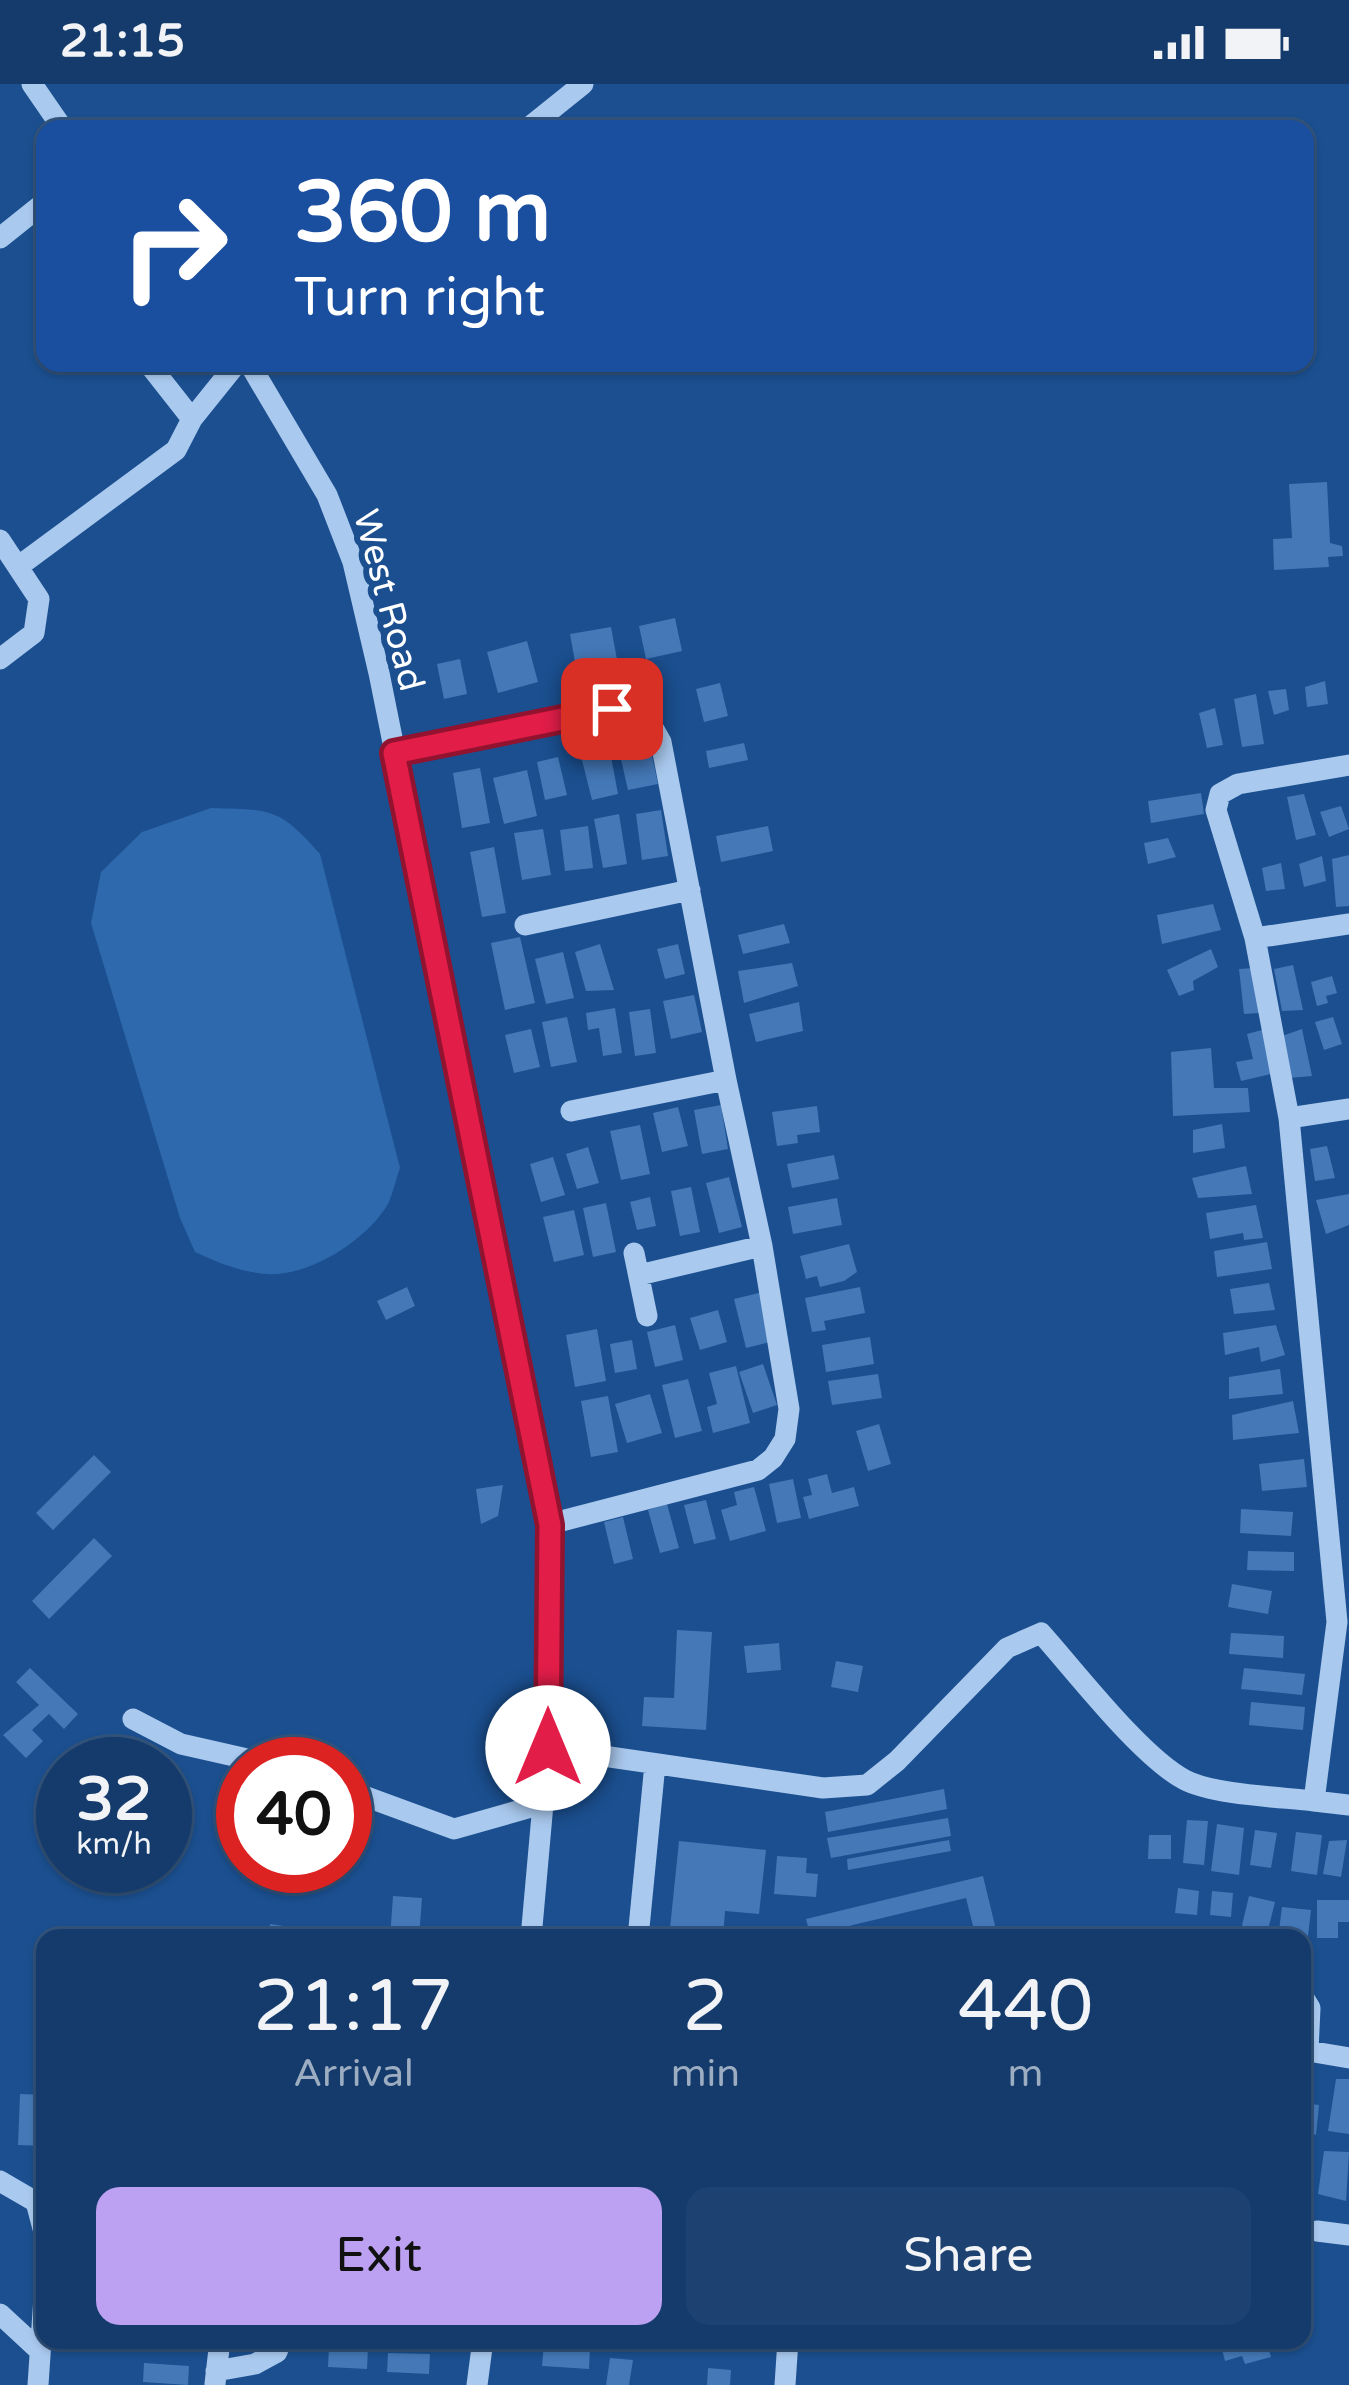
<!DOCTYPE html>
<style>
body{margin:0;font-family:"Varela Round",sans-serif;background:#1d4271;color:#f1f3f6;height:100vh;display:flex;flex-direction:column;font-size:45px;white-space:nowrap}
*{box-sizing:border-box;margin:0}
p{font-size:39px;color:#9dadc1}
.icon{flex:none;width:66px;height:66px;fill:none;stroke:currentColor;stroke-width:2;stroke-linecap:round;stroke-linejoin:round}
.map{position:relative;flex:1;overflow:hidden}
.details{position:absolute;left:36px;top:1845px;width:1275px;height:420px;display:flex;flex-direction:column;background:#143b6b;border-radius:24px;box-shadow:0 3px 9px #0004,0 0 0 3px #33557e}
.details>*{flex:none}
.banner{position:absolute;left:36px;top:36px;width:1278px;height:252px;border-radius:24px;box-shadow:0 3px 9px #0004,0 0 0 3px #33557e;background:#1a4fa0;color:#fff;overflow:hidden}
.speed{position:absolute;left:36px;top:1653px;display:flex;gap:24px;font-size:60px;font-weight:700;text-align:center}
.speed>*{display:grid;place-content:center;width:156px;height:156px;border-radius:50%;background:#143b6b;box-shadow:0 3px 9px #0004,0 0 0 3px #33557e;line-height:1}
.speed small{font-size:30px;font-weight:400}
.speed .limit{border:18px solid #d22;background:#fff;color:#111}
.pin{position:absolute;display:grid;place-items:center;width:102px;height:102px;color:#fff;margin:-51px;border-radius:24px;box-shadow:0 6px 18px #0006}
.me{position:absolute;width:132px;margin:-66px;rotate:0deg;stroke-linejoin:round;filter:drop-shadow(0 0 9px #0008)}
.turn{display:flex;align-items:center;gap:42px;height:252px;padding:0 60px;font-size:54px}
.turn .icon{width:156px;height:156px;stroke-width:2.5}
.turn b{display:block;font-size:84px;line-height:102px}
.eta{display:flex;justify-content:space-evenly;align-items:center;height:204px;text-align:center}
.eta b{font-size:72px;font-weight:600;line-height:84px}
.button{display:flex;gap:24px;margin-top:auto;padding:24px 60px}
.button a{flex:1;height:138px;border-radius:24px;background:#bca0f2;color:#111;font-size:48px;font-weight:600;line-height:138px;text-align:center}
.button a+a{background:#1d4271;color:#f1f3f6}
.status{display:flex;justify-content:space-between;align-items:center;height:84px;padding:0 60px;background:#143b6b;direction:ltr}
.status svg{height:33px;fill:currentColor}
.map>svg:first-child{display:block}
.green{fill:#2e69ad}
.building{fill:#4478b7}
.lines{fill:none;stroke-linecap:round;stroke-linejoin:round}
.minor{stroke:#a9c9ee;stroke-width:21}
.route-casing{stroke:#92132f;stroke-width:30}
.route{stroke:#e11d48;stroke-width:21}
.labels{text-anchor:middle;stroke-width:12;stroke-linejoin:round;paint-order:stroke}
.street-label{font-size:36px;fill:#fff;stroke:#1b4f8f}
</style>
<div class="status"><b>21:15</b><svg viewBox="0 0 49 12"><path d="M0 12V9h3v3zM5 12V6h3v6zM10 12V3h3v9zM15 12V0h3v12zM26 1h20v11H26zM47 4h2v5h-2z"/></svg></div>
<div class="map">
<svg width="1349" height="2301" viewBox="0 0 1349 2301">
<rect width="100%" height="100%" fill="#1b4f8f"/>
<path class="green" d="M 211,724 C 271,726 279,723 320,770 L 400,1084 C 396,1095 393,1110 388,1120 C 367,1156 309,1193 267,1190 C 240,1188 219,1179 195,1168 L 180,1134 L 91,839 L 101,788 L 142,748 Z"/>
<path class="building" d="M 1327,398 L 1330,459 L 1342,462 L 1343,472 L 1328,473 L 1329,483 L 1274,486 L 1273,455 L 1292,454 L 1289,400 Z
M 675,534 L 682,567 L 646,575 L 639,542 Z
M 611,543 L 618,581 L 577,589 L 570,550 Z
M 527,557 L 538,598 L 498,609 L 487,568 Z
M 460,575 L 467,610 L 444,615 L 437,580 Z
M 1325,597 L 1328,620 L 1307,623 L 1305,603 Z
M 720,599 L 728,632 L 704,638 L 696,605 Z
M 1286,605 L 1289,626 L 1274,631 L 1268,607 Z
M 1256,610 L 1264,660 L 1242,663 L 1234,615 Z
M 1215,624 L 1223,661 L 1207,664 L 1199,629 Z
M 647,648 L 658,700 L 628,706 L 616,653 Z
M 607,651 L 618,710 L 592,716 L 577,656 Z
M 744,659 L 748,676 L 709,684 L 706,667 Z
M 558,673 L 567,711 L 545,716 L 537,678 Z
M 480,684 L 490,739 L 462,744 L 453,689 Z
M 527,686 L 537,732 L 504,740 L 493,694 Z
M 1201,709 L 1204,730 L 1151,739 L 1148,717 Z
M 1304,710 L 1316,751 L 1296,756 L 1287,713 Z
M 1341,722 L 1349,745 L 1329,753 L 1320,728 Z
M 661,726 L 668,772 L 642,776 L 636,730 Z
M 619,730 L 627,780 L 603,784 L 594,735 Z
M 588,742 L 593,784 L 565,787 L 560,746 Z
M 768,742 L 773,767 L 721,778 L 716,752 Z
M 543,745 L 551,791 L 522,796 L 514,749 Z
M 1168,754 L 1176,773 L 1148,780 L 1144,759 Z
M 494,763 L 506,829 L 482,833 L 470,768 Z
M 1349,771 L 1349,822 L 1336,823 L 1332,775 Z
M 1322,772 L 1326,797 L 1304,803 L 1299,780 Z
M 1281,779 L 1285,805 L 1266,807 L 1262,784 Z
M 1213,820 L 1221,846 L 1162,860 L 1157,831 Z
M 784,840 L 790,859 L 743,870 L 738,851 Z
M 520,853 L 535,919 L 505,926 L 491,859 Z
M 600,860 L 614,906 L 586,907 L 575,868 Z
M 678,860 L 685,890 L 665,895 L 657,865 Z
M 1211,865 L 1218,883 L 1193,897 L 1194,906 L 1179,912 L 1167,886 Z
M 563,868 L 574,914 L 546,920 L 535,875 Z
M 792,879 L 798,902 L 744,919 L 738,887 Z
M 1293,881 L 1303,926 L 1282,927 L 1274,885 Z
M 1254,884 L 1259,929 L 1244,930 L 1239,885 Z
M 1332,892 L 1337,909 L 1326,912 L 1328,919 L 1317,922 L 1311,898 Z
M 694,911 L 702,948 L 671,955 L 663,917 Z
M 799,918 L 803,947 L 756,958 L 749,930 Z
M 615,924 L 622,969 L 603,972 L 599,944 L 588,946 L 586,929 Z
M 650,925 L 656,969 L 635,972 L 629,928 Z
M 567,933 L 577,978 L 551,983 L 542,938 Z
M 1333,933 L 1342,960 L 1324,966 L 1315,938 Z
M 531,945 L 540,983 L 514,989 L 505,951 Z
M 1302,945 L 1312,992 L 1289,994 L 1282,952 Z
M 1262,946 L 1271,990 L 1241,997 L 1236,978 L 1253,975 L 1247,950 Z
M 1211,964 L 1214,1004 L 1248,1004 L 1250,1028 L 1173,1032 L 1171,968 Z
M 721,1021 L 728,1065 L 702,1070 L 694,1026 Z
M 817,1022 L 820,1048 L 797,1051 L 798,1059 L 777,1062 L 772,1028 Z
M 678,1023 L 688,1062 L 662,1068 L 653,1029 Z
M 1222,1040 L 1225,1064 L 1193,1069 L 1193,1046 Z
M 640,1041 L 650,1090 L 621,1096 L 610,1047 Z
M 1327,1062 L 1335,1094 L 1315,1097 L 1310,1065 Z
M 588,1063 L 599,1099 L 577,1105 L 566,1070 Z
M 834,1071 L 839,1095 L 792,1104 L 787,1080 Z
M 553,1073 L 565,1111 L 541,1118 L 530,1080 Z
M 1246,1082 L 1252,1110 L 1198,1114 L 1192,1094 Z
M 729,1093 L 742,1143 L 719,1149 L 706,1099 Z
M 691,1103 L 700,1148 L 680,1152 L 671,1107 Z
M 1349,1110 L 1349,1141 L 1326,1150 L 1316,1116 Z
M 650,1113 L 656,1142 L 637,1146 L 630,1118 Z
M 837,1114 L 842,1141 L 793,1150 L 788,1123 Z
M 606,1119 L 616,1168 L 593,1173 L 583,1124 Z
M 1256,1121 L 1263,1154 L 1244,1156 L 1243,1149 L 1210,1155 L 1206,1129 Z
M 574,1126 L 584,1171 L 554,1178 L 543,1133 Z
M 1267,1158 L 1272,1185 L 1217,1193 L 1214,1167 Z
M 849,1160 L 857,1188 L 844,1197 L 820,1203 L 817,1192 L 806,1195 L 800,1172 Z
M 1269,1199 L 1275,1226 L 1234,1230 L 1230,1205 Z
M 407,1203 L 415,1222 L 386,1236 L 377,1217 Z
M 860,1203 L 865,1229 L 824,1237 L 826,1246 L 812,1248 L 805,1214 Z
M 763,1208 L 774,1257 L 746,1264 L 734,1215 Z
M 718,1226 L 727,1258 L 700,1266 L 690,1234 Z
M 675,1241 L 683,1276 L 655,1283 L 647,1248 Z
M 1276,1241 L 1285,1271 L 1261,1278 L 1259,1263 L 1225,1271 L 1223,1249 Z
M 597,1245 L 606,1297 L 575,1303 L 566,1251 Z
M 870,1253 L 874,1280 L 826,1288 L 822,1261 Z
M 632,1256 L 637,1285 L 615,1289 L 610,1260 Z
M 763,1280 L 777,1321 L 753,1329 L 739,1288 Z
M 736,1282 L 750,1339 L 713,1349 L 707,1323 L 717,1320 L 709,1289 Z
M 1280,1285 L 1283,1310 L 1229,1315 L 1229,1293 Z
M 878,1290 L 882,1314 L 832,1321 L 828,1297 Z
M 688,1295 L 702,1347 L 675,1354 L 662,1301 Z
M 650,1310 L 662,1349 L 627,1359 L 615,1320 Z
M 608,1312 L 618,1368 L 591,1373 L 581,1317 Z
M 1293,1317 L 1299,1349 L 1233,1356 L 1232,1331 Z
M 879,1340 L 891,1380 L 868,1387 L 856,1347 Z
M 94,1371 L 111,1388 L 53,1446 L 36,1429 Z
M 1304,1375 L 1307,1403 L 1262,1407 L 1259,1380 Z
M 827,1390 L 832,1409 L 854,1403 L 859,1422 L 809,1435 L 803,1413 L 812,1411 L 808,1395 Z
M 793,1395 L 801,1434 L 777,1439 L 769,1400 Z
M 503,1401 L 498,1432 L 481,1440 L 476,1405 Z
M 754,1403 L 766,1447 L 730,1457 L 721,1426 L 737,1421 L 734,1408 Z
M 706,1416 L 716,1455 L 694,1460 L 684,1421 Z
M 667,1420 L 679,1464 L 660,1469 L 648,1426 Z
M 1241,1425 L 1293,1428 L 1291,1452 L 1240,1449 Z
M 623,1433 L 633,1475 L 614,1480 L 604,1438 Z
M 94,1454 L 112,1472 L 49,1535 L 32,1517 Z
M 1248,1467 L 1294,1468 L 1294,1487 L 1247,1486 Z
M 1232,1500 L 1272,1507 L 1268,1530 L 1228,1523 Z
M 677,1546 L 712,1548 L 706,1646 L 642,1642 L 644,1613 L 674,1614 Z
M 1231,1549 L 1284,1552 L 1283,1574 L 1229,1570 Z
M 779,1559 L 781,1586 L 747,1589 L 744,1562 Z
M 836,1577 L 863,1582 L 858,1608 L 831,1603 Z
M 30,1584 L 78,1630 L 64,1645 L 49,1630 L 32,1646 L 43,1657 L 26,1674 L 3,1651 L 39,1621 L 16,1598 Z
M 1244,1584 L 1305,1590 L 1302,1611 L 1241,1605 Z
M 1251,1618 L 1305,1623 L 1303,1646 L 1249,1641 Z
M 944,1705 L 947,1725 L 828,1748 L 825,1728 Z
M 948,1734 L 951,1752 L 831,1774 L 827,1754 Z
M 1187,1736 L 1208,1737 L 1204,1781 L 1183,1779 Z
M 1217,1740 L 1244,1744 L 1239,1791 L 1211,1787 Z
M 1255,1746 L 1277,1749 L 1271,1784 L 1250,1781 Z
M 1296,1748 L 1322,1751 L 1317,1791 L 1291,1787 Z
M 1149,1751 L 1171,1751 L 1171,1775 L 1148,1775 Z
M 949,1756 L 951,1767 L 848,1786 L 847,1775 Z
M 1347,1756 L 1341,1793 L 1323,1790 L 1329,1757 Z
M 679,1757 L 766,1766 L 759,1830 L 725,1827 L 723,1854 L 669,1854 Z
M 777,1772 L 807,1774 L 806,1789 L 818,1790 L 816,1813 L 774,1810 Z
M 983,1792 L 998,1854 L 976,1854 L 966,1814 L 832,1846 L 834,1854 L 811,1854 L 806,1835 Z
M 1178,1804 L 1199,1807 L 1197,1831 L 1175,1829 Z
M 1212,1807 L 1233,1809 L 1231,1833 L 1210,1831 Z
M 393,1812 L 422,1814 L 419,1854 L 390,1854 Z
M 1249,1812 L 1275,1818 L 1266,1854 L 1239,1854 Z
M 1317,1816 L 1349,1816 L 1349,1838 L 1338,1838 L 1338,1854 L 1317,1854 Z
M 1282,1823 L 1311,1826 L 1305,1878 L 1302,1854 L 1278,1854 Z
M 270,1840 L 318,1847 L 317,1854 L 268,1854 Z
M 1336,1995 L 1349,1995 L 1349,2050 L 1328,2047 Z
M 20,2010 L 45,2011 L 45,2062 L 18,2061 Z
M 1302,2019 L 1319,2021 L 1316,2051 L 1302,2046 Z
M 1324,2067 L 1349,2068 L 1346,2117 L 1318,2110 Z
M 1253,2256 L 1266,2256 L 1271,2273 L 1245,2280 L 1242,2272 L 1225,2277 L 1222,2265 Z
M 544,2260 L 590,2264 L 589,2285 L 542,2282 Z
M 329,2262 L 368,2264 L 367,2285 L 328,2283 Z
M 388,2269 L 430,2270 L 429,2290 L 387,2288 Z
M 610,2274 L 633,2276 L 629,2301 L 606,2301 Z
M 144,2279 L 189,2282 L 188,2301 L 143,2298 Z
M 708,2284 L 731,2286 L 730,2301 L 707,2301 Z"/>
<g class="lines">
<path class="minor" d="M 32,0 L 63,45
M 527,45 L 583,0
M 0,154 L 45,118
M 148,279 L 192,335
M 249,279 L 327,411 L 353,478 L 379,589 L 550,1440 L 548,1664 L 531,1854
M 0,456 L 39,515 L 34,549 L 0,575
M 19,482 L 176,366 L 192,335 L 237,279
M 394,669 L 612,625 L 644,628 L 661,658 L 726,996 L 762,1162 L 789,1325 L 785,1355 L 773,1374 L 758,1386 L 550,1440
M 1349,681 L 1238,700 L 1220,710 L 1216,726 L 1255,854 L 1289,1034 L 1337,1538 L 1314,1717 L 1349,1721
M 525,841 L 690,806
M 1255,854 L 1349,840
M 571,1027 L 726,996
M 1289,1034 L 1349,1025
M 634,1169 L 647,1232
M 639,1191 L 762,1162
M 133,1635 L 181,1660 L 269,1680
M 548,1664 L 823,1704 L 867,1701 L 897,1677 L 1007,1564 L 1041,1549 C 1076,1588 1141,1673 1185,1696 C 1214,1711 1280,1713 1314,1717
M 345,1705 L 454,1745 L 542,1720
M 638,1854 L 655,1680
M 1302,1911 L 1310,1924 L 1308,1967
M 1302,1966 L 1349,1974
M 0,2097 L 36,2118 L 45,2152
M 1317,2147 L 1349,2151
M 0,2230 L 40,2267
M 216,2287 L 255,2280 L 277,2268 L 281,2256
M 215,2300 L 220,2256
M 38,2301 L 45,2198
M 477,2301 L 483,2256
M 785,2301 L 788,2256"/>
</g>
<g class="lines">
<defs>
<path id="route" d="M 548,1664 L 550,1441 L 394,669 L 612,625"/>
</defs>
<use href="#route" class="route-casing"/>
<use href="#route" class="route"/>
</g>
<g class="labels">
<g class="street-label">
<text transform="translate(390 516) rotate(75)" y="13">West Road</text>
</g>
</g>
</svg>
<div class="speed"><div>32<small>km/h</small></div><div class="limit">40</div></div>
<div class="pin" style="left:612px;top:625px;background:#d93025"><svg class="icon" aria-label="arrive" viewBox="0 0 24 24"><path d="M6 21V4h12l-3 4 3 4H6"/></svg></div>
<svg class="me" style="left:548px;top:1664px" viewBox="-20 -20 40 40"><circle r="19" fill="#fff"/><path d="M0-13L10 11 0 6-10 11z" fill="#e11d48"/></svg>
<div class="banner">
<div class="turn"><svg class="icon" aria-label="right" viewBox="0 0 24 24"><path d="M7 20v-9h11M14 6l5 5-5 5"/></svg><div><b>360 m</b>Turn right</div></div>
</div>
<section class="details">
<div class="eta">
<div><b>21:17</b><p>Arrival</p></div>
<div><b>2</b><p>min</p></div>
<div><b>440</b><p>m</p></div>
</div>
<div class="button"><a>Exit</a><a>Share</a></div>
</section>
</div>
